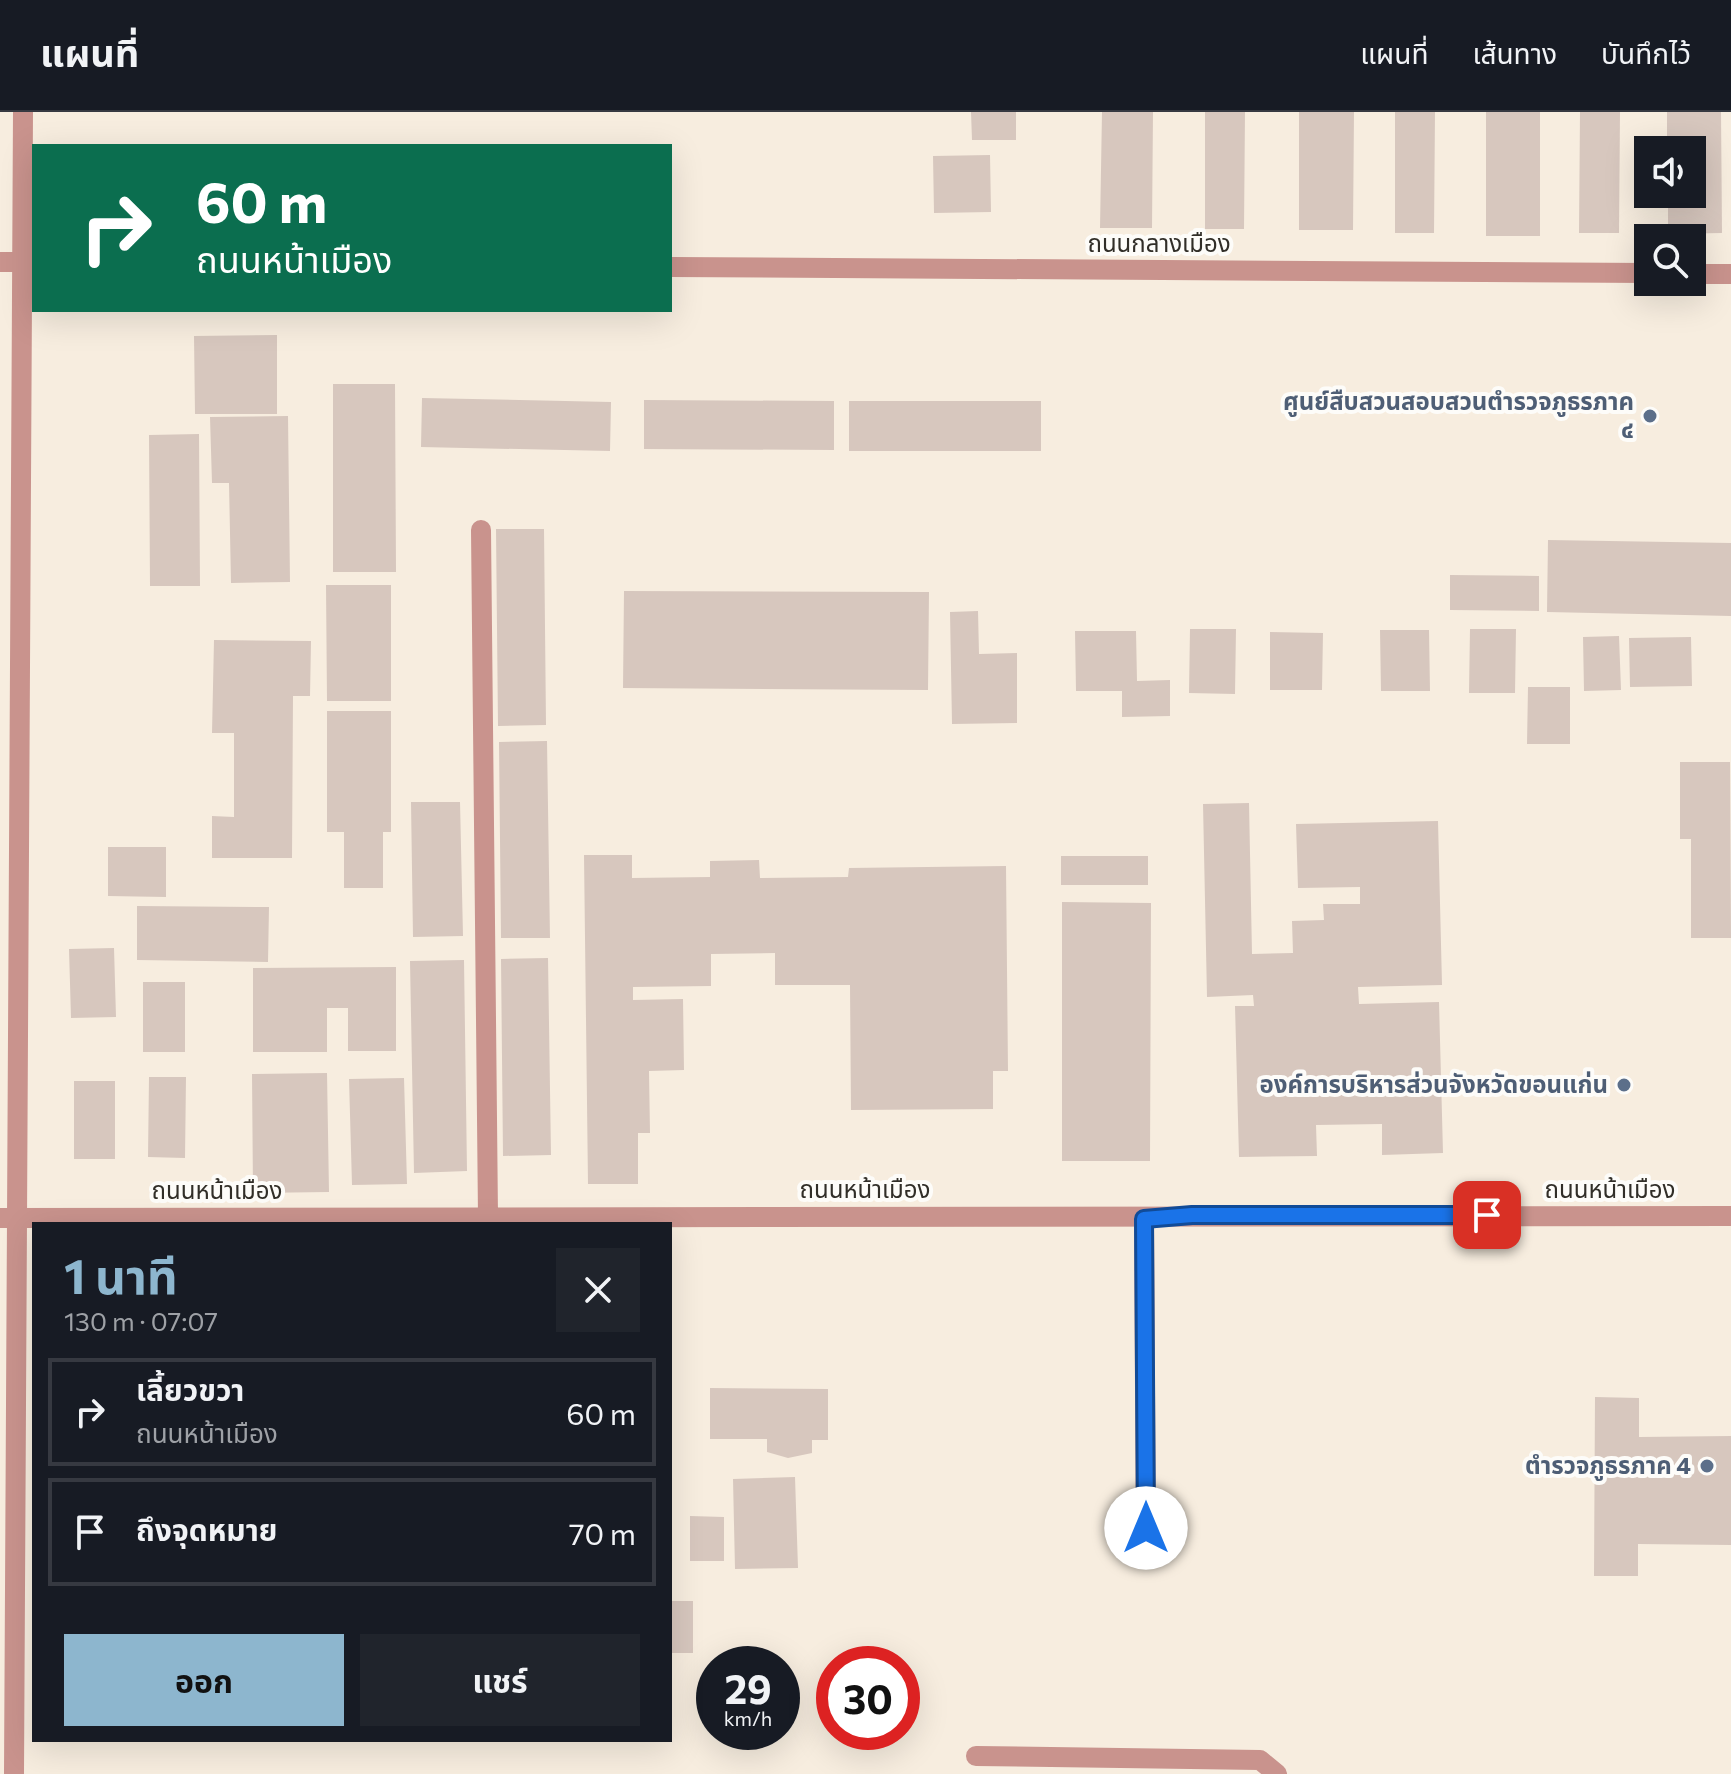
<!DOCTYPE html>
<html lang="th">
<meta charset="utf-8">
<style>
body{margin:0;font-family:Commissioner,"Noto Sans Thai",sans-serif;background:#20242c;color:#f1f3f6;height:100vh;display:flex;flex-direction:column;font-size:30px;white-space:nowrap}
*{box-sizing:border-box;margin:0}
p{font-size:26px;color:#9ea1a6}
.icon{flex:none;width:44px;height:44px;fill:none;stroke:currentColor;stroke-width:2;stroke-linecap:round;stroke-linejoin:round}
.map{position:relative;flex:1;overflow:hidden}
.sheet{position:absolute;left:32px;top:1110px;width:640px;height:520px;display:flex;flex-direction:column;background:#171b24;border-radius:0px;box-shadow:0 8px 32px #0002}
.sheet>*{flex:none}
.top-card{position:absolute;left:32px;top:32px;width:640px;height:168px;border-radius:0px;box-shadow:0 8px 32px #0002;background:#0b6e4f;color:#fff;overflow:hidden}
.controls{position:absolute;left:1634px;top:24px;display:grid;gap:16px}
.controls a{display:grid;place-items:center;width:72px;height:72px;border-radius:0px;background:#171b24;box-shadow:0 8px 32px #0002;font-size:40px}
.speed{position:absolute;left:696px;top:1534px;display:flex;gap:16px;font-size:40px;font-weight:700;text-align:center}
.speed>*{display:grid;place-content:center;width:104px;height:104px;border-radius:50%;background:#171b24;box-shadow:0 8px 32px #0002;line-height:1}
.speed small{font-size:20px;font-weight:400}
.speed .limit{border:12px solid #d22;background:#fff;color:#111}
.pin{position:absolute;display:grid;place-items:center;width:68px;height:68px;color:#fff;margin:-34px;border-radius:16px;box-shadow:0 4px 12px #0006}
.me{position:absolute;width:88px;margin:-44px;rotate:0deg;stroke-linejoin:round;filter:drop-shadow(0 0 6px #0008)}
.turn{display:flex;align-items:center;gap:28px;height:168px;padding:0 32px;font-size:36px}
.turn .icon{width:104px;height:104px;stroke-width:2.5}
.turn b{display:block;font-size:56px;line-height:68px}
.round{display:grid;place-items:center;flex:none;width:84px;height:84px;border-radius:0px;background:#20242c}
.headline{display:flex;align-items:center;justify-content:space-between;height:136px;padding:0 32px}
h1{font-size:48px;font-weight:700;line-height:60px;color:#8db6ce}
.action{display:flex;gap:16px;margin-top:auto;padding:16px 32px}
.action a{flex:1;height:92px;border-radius:0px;background:#8db6ce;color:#111;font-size:32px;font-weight:700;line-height:92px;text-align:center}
.action a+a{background:#20242c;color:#f1f3f6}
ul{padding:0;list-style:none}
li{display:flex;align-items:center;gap:24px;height:108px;margin:0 16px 12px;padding:0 16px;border:4px solid #363941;border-radius:0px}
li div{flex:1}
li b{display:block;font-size:30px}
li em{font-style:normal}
header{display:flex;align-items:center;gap:48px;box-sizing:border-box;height:112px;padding:0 40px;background:#171b24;border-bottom:2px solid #363941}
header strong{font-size:38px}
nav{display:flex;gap:44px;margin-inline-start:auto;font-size:28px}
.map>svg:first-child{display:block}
.building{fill:#d7c7be}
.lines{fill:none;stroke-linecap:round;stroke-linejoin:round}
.minor{stroke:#c9938d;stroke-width:20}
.route-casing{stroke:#114b97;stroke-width:20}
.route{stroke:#1a73e8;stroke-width:14}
.service-dot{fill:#5c6f8a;stroke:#fdfcf9;stroke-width:3}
.labels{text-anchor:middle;stroke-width:8;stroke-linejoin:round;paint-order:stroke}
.street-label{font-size:24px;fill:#312e28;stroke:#fdfcf9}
.service-label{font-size:24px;font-weight:bold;fill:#4e5e75;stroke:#fdfcf9;text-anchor:end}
</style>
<header>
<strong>แผนที่</strong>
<nav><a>แผนที่</a><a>เส้นทาง</a><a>บันทึกไว้</a></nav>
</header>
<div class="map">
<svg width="1731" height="1662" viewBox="0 0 1731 1662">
<rect width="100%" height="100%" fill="#f7eddf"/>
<path class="building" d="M 971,0 L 1016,0 L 1016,28 L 972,28 Z
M 1102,0 L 1153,0 L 1152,116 L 1100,116 Z
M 1205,0 L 1245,0 L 1244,117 L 1205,117 Z
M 1299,0 L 1354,0 L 1353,118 L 1299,118 Z
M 1395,0 L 1435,0 L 1434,121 L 1395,121 Z
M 1486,0 L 1540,0 L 1540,124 L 1486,124 Z
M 1580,0 L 1620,0 L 1619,121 L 1579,121 Z
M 1667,0 L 1721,0 L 1722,121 L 1668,122 L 1668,82 L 1692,82 L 1692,38 L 1667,38 Z
M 990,43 L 991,100 L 934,101 L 933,44 Z
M 277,223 L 277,302 L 195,302 L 194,224 Z
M 333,272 L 395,272 L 396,460 L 333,460 Z
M 422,286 L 611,290 L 610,339 L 421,335 Z
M 644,288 L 834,289 L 834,338 L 644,337 Z
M 849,289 L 1041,289 L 1041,339 L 849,339 Z
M 288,304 L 290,470 L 231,471 L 229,371 L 212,371 L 210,305 Z
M 199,322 L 200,474 L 150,474 L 149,323 Z
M 496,417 L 544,417 L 546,613 L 498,614 Z
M 1548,428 L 1731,431 L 1731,504 L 1547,500 Z
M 1450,463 L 1539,464 L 1539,499 L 1450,498 Z
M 326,473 L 391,473 L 391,589 L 327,589 Z
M 624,479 L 929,480 L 928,578 L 623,576 Z
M 978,499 L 979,542 L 1017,541 L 1017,611 L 952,612 L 950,500 Z
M 1190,517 L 1236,517 L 1235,582 L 1189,581 Z
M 1470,517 L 1516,517 L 1515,581 L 1469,581 Z
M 1380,518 L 1429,518 L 1430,579 L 1381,579 Z
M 1075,519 L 1136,519 L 1137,569 L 1170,568 L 1170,604 L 1122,605 L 1122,579 L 1076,579 Z
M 1270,520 L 1323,521 L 1322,578 L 1270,578 Z
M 1619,524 L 1621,578 L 1584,579 L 1583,525 Z
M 1691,525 L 1692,574 L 1630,575 L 1629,526 Z
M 214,528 L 311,529 L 310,584 L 293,584 L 292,746 L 212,746 L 212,704 L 234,705 L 234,621 L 212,621 Z
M 1528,575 L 1570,575 L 1570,632 L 1527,632 Z
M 327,599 L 391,599 L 391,720 L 383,720 L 383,776 L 344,776 L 344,720 L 327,720 Z
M 547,629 L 550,826 L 501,826 L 499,630 Z
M 1680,650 L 1730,650 L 1731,826 L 1691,826 L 1691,727 L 1680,727 Z
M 411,690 L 460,690 L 463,824 L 413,825 Z
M 1249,691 L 1252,842 L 1293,841 L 1292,809 L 1324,808 L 1323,792 L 1360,792 L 1360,775 L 1298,776 L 1296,712 L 1438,709 L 1442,873 L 1358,875 L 1359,892 L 1439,890 L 1443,1041 L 1382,1043 L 1382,1012 L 1316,1013 L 1317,1044 L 1239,1045 L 1235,894 L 1254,894 L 1253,883 L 1207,885 L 1203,692 Z
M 108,735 L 166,735 L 166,785 L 108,784 Z
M 584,743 L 632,743 L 632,766 L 710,765 L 710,749 L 759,748 L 760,766 L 848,765 L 849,756 L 1006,754 L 1008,959 L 993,959 L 993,997 L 851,998 L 850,873 L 775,873 L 775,841 L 711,842 L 711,874 L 633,875 L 633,888 L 683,887 L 684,958 L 649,959 L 650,1021 L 638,1021 L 638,1072 L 588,1072 Z
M 1061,744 L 1148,744 L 1148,773 L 1061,773 Z
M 1062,790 L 1151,791 L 1150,1049 L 1062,1049 Z
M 137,794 L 269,795 L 268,850 L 137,848 Z
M 114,836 L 116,905 L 71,906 L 69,837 Z
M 548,846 L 551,1043 L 503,1044 L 501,847 Z
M 464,848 L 467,1059 L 414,1061 L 410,849 Z
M 396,855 L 396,939 L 348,939 L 348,896 L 327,896 L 327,940 L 253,940 L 253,856 Z
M 143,870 L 185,870 L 185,940 L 143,940 Z
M 327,961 L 329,1080 L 253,1081 L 252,962 Z
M 149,965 L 186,965 L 185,1046 L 148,1045 Z
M 404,966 L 407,1072 L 352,1073 L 349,967 Z
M 74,969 L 115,969 L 115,1047 L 74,1047 Z
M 710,1276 L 828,1277 L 828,1328 L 812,1328 L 812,1341 L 788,1346 L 767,1340 L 767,1327 L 710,1327 Z
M 1595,1285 L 1639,1286 L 1639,1325 L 1731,1324 L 1731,1433 L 1638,1432 L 1638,1464 L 1594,1464 Z
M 795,1365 L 798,1456 L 735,1457 L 733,1367 Z
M 690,1404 L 724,1405 L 724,1449 L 690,1449 Z
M 670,1489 L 693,1489 L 693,1541 L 670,1541 Z"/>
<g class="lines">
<path class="minor" d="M 0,150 L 34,150
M 670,155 L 1648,161
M 1692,162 L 1731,162
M 481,418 L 488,1104
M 0,1106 L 1731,1104
M 1144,1107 L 1146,1447
M 976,1644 L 1260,1648 L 1277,1662
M 14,1662 L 23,0"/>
</g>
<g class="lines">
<defs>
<path id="route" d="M 1146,1416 L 1144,1107 L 1192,1103 L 1487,1103"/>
</defs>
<use href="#route" class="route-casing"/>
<use href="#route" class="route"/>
</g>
<g class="service-dot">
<circle cx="1650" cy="304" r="8"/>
<circle cx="1624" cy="973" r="8"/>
<circle cx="1707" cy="1354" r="8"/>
</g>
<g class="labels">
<g class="street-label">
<text x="1159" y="140">ถนนกลางเมือง</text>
<text x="865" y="1086">ถนนหน้าเมือง</text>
<text x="1610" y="1086">ถนนหน้าเมือง</text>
<text x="217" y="1087">ถนนหน้าเมือง</text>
</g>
<g class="service-label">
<text x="1634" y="298">ศูนย์สืบสวนสอบสวนตำรวจภูธรภาค<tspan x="1634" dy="28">๔</tspan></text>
<text x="1608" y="981">องค์การบริหารส่วนจังหวัดขอนแก่น</text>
<text x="1691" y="1362">ตำรวจภูธรภาค 4</text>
</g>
</g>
</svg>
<div class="controls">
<a><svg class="icon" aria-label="sound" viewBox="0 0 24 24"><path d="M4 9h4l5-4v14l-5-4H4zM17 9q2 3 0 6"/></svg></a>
<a><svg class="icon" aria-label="search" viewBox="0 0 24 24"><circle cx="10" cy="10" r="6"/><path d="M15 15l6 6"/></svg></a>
</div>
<div class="speed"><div>29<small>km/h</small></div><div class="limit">30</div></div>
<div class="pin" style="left:1487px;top:1103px;background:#d93025"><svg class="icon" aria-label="arrive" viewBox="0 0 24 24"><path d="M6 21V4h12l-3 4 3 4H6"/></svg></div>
<svg class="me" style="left:1146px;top:1416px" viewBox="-20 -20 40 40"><circle r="19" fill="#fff"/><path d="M0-13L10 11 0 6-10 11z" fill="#1a73e8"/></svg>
<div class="top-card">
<div class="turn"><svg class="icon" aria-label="right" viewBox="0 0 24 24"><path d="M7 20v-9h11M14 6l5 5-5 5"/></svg><div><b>60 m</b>ถนนหน้าเมือง</div></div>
</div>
<section class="sheet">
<div class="headline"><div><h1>1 นาที</h1><p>130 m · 07:07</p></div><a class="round"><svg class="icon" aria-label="close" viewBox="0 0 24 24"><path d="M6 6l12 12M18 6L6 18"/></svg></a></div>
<ul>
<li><svg class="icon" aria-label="right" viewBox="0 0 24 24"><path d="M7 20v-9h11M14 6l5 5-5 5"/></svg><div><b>เลี้ยวขวา</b><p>ถนนหน้าเมือง</p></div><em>60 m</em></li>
<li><svg class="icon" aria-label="arrive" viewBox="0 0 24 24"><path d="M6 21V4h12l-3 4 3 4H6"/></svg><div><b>ถึงจุดหมาย</b></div><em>70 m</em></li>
</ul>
<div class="action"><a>ออก</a><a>แชร์</a></div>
</section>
</div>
